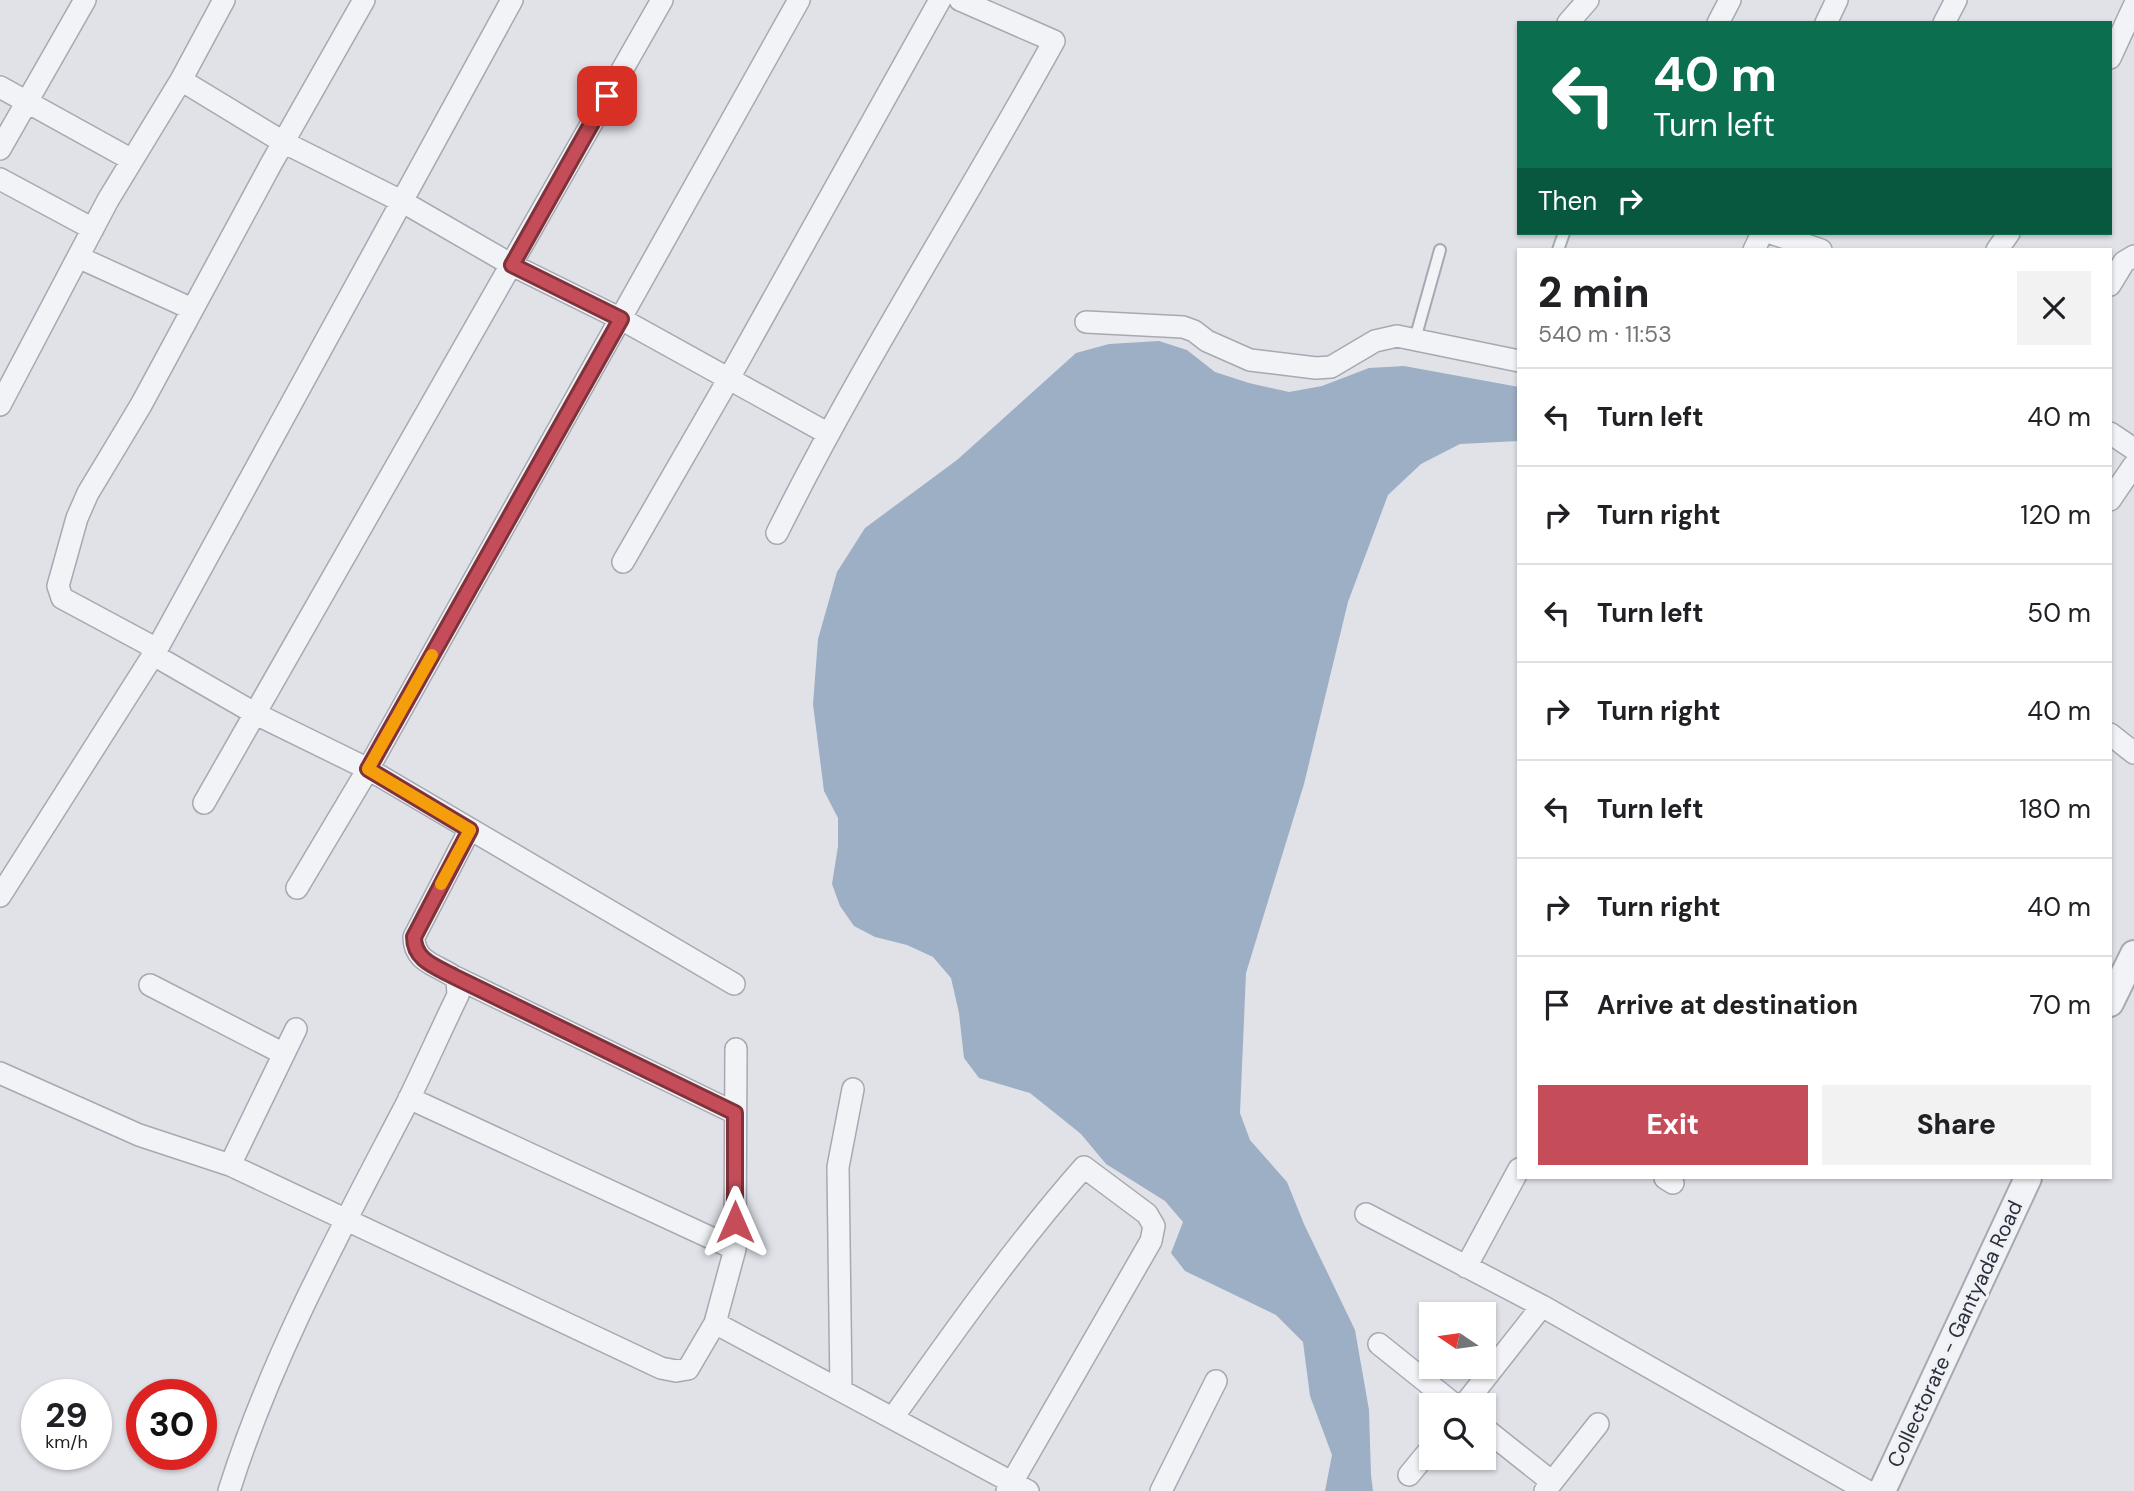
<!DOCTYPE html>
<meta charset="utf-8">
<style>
body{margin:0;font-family:"DM Sans",sans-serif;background:#f2f2f2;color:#202124;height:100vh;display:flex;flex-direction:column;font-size:26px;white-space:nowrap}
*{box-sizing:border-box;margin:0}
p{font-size:23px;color:#757577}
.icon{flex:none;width:38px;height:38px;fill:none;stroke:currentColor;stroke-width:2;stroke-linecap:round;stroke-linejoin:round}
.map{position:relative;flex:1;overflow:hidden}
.drawer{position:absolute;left:1517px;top:248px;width:595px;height:931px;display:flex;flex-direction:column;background:#fff;border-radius:0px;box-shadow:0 2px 5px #0004}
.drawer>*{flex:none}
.banner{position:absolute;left:1517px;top:21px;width:595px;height:214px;border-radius:0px;box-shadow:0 2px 5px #0004;background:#0b6e4f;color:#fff;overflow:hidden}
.needle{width:46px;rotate:283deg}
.tools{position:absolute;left:1419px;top:1302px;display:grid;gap:14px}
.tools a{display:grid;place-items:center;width:77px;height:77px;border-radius:0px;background:#fff;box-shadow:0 2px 5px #0004;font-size:35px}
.speed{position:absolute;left:21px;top:1379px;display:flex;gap:14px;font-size:35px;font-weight:700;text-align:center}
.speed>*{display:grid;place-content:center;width:91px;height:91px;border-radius:50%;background:#fff;box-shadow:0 2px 5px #0004;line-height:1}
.speed small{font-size:18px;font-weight:400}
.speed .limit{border:10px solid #d22;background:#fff;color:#111}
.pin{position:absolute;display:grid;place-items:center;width:60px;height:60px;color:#fff;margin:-30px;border-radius:14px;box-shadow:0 4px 10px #0006}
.me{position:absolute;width:77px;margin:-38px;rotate:0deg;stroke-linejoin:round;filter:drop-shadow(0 0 5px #0008)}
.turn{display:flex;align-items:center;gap:24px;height:147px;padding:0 21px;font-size:32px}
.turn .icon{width:91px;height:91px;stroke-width:2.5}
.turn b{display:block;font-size:49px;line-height:60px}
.then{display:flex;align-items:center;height:66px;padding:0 21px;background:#0003;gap:14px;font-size:26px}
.round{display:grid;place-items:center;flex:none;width:74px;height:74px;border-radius:0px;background:#f2f2f2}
.head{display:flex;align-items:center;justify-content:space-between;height:119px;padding:0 21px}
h1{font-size:42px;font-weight:800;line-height:52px}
.action{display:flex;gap:14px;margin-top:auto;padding:14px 21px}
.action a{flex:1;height:80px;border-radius:0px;background:#c44d59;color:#fff;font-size:28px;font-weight:800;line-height:80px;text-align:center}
.action a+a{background:#f2f2f2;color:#202124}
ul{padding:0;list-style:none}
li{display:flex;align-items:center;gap:21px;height:98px;padding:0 21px;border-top:2px solid #e0e0e0}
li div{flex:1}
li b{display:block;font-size:26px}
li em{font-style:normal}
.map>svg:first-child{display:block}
.water{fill:#9dafc5}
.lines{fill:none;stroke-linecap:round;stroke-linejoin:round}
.service-casing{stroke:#a6a9b2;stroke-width:14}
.minor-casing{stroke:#a6a9b2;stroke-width:24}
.tertiary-casing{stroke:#a6a9b2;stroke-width:30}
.service{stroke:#f2f3f6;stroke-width:10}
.minor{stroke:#f2f3f6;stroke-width:21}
.tertiary{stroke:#f2f3f6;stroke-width:26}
.route-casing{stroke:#7f323a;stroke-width:18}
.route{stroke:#c44d59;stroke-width:12}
.slow{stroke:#f59e0b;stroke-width:12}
.labels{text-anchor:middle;stroke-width:6;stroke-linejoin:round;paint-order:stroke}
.street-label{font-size:21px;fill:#2a303e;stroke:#eff1f5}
</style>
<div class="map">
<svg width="2134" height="1491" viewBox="0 0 2134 1491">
<rect width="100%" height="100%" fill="#e0e2e8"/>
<path class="water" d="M 1159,341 L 1187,350 L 1215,372 L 1249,383 L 1289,392 L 1322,386 L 1369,368 L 1404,366 L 1519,387 L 1519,441 L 1460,444 L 1421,464 L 1388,495 L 1348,602 L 1304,784 L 1246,973 L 1240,1113 L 1250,1140 L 1287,1182 L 1304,1224 L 1355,1330 L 1369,1410 L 1371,1475 L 1373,1491 L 1325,1491 L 1332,1455 L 1310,1396 L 1303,1342 L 1276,1315 L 1185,1271 L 1171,1253 L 1183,1222 L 1165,1201 L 1106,1164 L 1081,1134 L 1030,1093 L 979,1078 L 964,1058 L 959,1013 L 951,978 L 933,957 L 907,945 L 875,937 L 854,926 L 840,906 L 832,884 L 838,846 L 838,818 L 824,791 L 813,704 L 818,639 L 837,572 L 865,528 L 957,460 L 1076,353 L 1109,344 Z"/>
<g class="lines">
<defs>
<path id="service" d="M 1558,250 L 1564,233
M 1415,339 L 1440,250"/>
<path id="minor" d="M 1568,23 L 1588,0
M 1718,23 L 1730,0
M 1826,23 L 1837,0
M 1944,23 L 1956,0
M 2110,58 L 2134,6
M 181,80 L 283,142 L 403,202 L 512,265 L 621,319 L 827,433
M 0,87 L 132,160
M 0,149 L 85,0
M 0,179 L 93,229
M 1771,233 L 1821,250
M 1754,250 L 1762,233
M 1997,250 L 2009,233
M 78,257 L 192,309
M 2110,285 L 2124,262 L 2134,256
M 1086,322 L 1183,327 L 1194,331 L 1207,341 L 1250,360 L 1316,368 L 1331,367 L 1375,341 L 1397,336 L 1519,361
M 0,405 L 108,200 L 181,80 L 224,0
M 2110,433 L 2134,449
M 2110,500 L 2134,465
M 777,533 C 861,364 963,206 1054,41 L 960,0
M 623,562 L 728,380 L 940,0
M 157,649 L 62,598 L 58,586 L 77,518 L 88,493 L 141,405 L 271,164 L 364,0
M 152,654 L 256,714 L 368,769 L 734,984
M 2110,734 L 2134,753
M 204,803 L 662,0
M 297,888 L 368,769 L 799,0
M 0,896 L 157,649 L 512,0
M 455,977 L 735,1113
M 150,985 L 284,1054
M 0,1073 L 139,1135 L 230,1165 L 661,1368 L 676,1371 L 688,1369 L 715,1323 L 1028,1491
M 409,1098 L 735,1249
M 230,1165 L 296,1029
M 1665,1178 L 1673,1183
M 1366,1214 L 1542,1306 L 1867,1491
M 1466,1267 L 1519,1169
M 715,1323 L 735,1249 L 736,1049
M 1379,1344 L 1455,1405
M 841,1390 L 838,1167 L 853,1089
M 1464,1405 L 1542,1306
M 899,1409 C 958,1326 1017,1243 1084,1167 L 1147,1214 L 1154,1226 L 1151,1241 L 1007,1491
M 1484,1428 L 1552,1482
M 1409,1475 L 1432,1447
M 229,1491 C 272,1354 342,1228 408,1101 C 425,1066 441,1030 458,995 L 457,979 C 440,965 414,964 414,937 L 470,829
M 1161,1491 L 1216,1381
M 1545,1491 L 1598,1424"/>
<path id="tertiary" d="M 2110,1003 L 2134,954
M 1882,1491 L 2028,1178"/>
</defs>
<use href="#service" class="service-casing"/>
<use href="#minor" class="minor-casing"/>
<use href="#tertiary" class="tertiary-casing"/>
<use href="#service" class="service"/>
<use href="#minor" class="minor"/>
<use href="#tertiary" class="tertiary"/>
</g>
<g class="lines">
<defs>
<path id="route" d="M 607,96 L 512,265 L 621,319 L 368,769 L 470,830 L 414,937 C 414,961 437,967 455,977 L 735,1113 L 735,1222"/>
</defs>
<use href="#route" class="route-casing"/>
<use href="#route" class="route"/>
<path class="slow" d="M 432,655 L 368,769 L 470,830 L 441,884"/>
</g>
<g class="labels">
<g class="street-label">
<text transform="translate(1955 1334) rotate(-65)" y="7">Collectorate - Gantyada Road</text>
</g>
</g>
</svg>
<div class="tools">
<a><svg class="needle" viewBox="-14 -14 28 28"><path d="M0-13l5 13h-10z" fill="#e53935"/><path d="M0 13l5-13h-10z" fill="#757577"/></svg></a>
<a><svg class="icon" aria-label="search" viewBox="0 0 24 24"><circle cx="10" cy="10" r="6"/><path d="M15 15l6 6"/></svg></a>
</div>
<div class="speed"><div>29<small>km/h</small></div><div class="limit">30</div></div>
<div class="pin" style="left:607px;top:96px;background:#d93025"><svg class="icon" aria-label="arrive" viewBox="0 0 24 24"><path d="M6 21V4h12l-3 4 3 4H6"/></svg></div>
<svg class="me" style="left:735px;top:1222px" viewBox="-20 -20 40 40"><path d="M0-17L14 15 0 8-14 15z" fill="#c44d59" stroke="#fff" stroke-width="4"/></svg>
<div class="banner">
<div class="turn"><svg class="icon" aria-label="left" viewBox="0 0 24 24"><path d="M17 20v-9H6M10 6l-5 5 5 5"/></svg><div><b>40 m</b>Turn left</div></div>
<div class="then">Then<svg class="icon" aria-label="right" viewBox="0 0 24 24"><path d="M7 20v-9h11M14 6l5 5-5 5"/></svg></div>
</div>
<section class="drawer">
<div class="head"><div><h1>2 min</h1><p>540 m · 11:53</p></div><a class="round"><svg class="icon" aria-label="close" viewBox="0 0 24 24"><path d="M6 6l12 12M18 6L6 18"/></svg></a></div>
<ul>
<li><svg class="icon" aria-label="left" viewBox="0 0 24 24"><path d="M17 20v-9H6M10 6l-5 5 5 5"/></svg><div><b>Turn left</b></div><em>40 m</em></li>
<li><svg class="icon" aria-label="right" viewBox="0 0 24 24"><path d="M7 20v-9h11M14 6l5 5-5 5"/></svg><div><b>Turn right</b></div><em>120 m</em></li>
<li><svg class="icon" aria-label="left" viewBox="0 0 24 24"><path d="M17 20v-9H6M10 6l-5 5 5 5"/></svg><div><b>Turn left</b></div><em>50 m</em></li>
<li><svg class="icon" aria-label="right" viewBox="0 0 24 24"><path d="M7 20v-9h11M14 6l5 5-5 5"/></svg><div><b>Turn right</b></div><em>40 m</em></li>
<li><svg class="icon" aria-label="left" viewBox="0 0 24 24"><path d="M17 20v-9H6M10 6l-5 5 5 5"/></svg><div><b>Turn left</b></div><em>180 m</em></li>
<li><svg class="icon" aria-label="right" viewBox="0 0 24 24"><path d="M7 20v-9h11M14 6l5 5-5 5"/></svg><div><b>Turn right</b></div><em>40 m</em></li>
<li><svg class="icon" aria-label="arrive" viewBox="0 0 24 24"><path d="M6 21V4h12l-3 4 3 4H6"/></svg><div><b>Arrive at destination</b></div><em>70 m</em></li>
</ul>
<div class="action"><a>Exit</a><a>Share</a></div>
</section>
</div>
